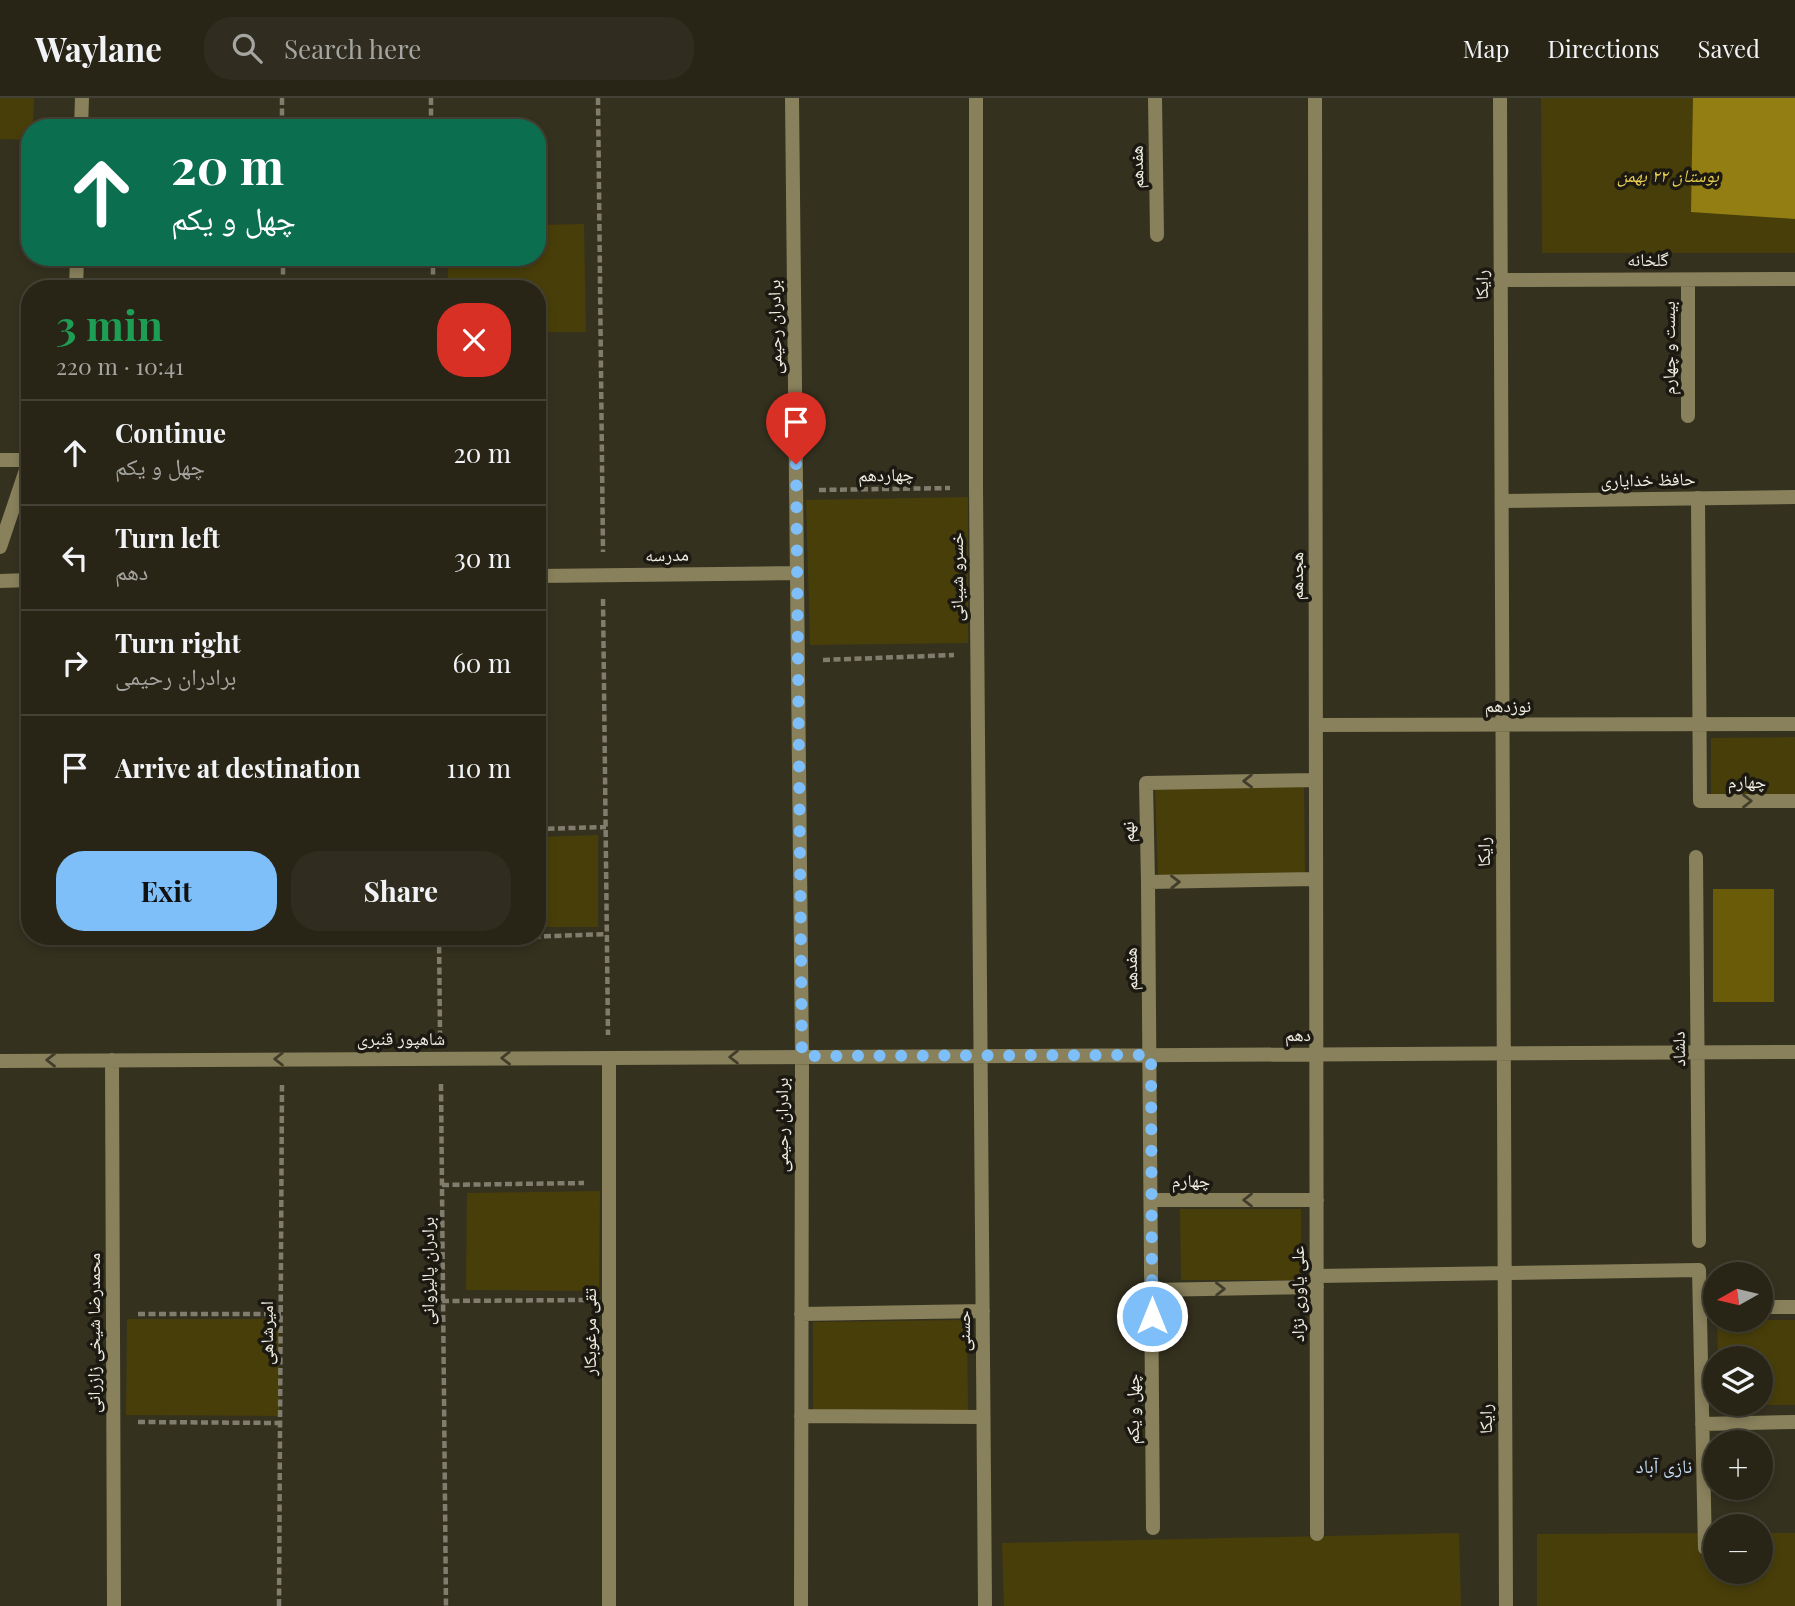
<!DOCTYPE html>
<meta charset="utf-8">
<style>
body{margin:0;font-family:"Playfair Display","Noto Naskh Arabic",serif;background:#302d20;color:#f1f3f6;height:100vh;display:flex;flex-direction:column;font-size:26px;white-space:nowrap}
*{box-sizing:border-box;margin:0}
p{font-size:23px;color:#a5a5a1}
.icon{flex:none;width:38px;height:38px;fill:none;stroke:currentColor;stroke-width:2;stroke-linecap:round;stroke-linejoin:round}
.map{position:relative;flex:1;overflow:hidden}
.side{position:absolute;left:21px;top:182px;width:525px;height:665px;display:flex;flex-direction:column;background:#282517;border-radius:28px;box-shadow:0 4px 10px #0003,0 0 0 2px #444236}
.side>*{flex:none}
.top-card{position:absolute;left:21px;top:21px;width:525px;height:147px;border-radius:28px;box-shadow:0 4px 10px #0003,0 0 0 2px #444236;background:#0b6e4f;color:#fff;overflow:hidden}
.needle{width:46px;rotate:262deg}
.controls{position:absolute;left:1703px;top:1164px;display:grid;gap:14px}
.controls a{display:grid;place-items:center;width:70px;height:70px;border-radius:50%;background:#282517;box-shadow:0 4px 10px #0003,0 0 0 2px #444236;font-size:35px}
.pin{position:absolute;display:grid;place-items:center;width:60px;height:60px;color:#fff;margin:-72px -30px;border-radius:50% 50% 50% 0;rotate:-45deg;box-shadow:0 0 7px #0007}
.pin .icon{rotate:45deg}
.me{position:absolute;width:77px;margin:-38px;rotate:0deg;stroke-linejoin:round;filter:drop-shadow(0 0 5px #0008)}
.turn{display:flex;align-items:center;gap:24px;height:147px;padding:0 35px;font-size:32px}
.turn .icon{width:91px;height:91px;stroke-width:2.5}
.turn b{display:block;font-size:49px;line-height:60px}
.round{display:grid;place-items:center;flex:none;width:74px;height:74px;border-radius:28px;background:#302d20}
.headline{display:flex;align-items:center;justify-content:space-between;height:119px;padding:0 35px}
h1{font-size:42px;font-weight:700;line-height:52px;color:#1e9e55}
.primary-button{display:flex;gap:14px;margin-top:auto;padding:14px 35px}
.primary-button a{flex:1;height:80px;border-radius:28px;background:#7ebef9;color:#111;font-size:28px;font-weight:700;line-height:80px;text-align:center}
.primary-button a+a{background:#302d20;color:#f1f3f6}
ul{padding:0;list-style:none}
li{display:flex;align-items:center;gap:21px;height:105px;padding:0 35px;border-top:2px solid #444236}
li div{flex:1}
li b{display:block;font-size:26px}
li em{font-style:normal}
header{display:flex;align-items:center;gap:42px;box-sizing:border-box;height:98px;padding:0 35px;background:#282517;border-bottom:2px solid #444236}
header strong{font-size:33px}
nav{display:flex;gap:38px;margin-inline-start:auto;font-size:24px}
.search{width:490px;height:63px;background:#302d20;display:flex;align-items:center;gap:18px;box-sizing:border-box;padding:0 24px;border-radius:28px;color:#a5a5a1;font-size:26px}
.map>svg:first-child{display:block}
.green{fill:#483e0a}
.water{fill:#927e13}
.building{fill:#6a5b09}
.lines{fill:none;stroke-linecap:round;stroke-linejoin:round}
.path{stroke:#817d6e;stroke-width:4.5;stroke-dasharray:7 3.5;stroke-linecap:butt}
.minor{stroke:#89815c;stroke-width:14}
.tertiary{stroke:#89815c;stroke-width:14}
.oneway{stroke:#423d2b}
.route{stroke:#7ebef9;stroke-width:12;stroke-dasharray:0 21.6}
.labels{text-anchor:middle;stroke-width:7;stroke-linejoin:round;paint-order:stroke}
.street-label{font-size:18px;fill:#f1efe3;stroke:#1b1911}
.park-label{font-size:18px;font-style:italic;fill:#e9cf4f;stroke:#1b1911}
.neighbourhood-label{font-size:19px;fill:#c7def5;stroke:#1b1911}
</style>
<header>
<strong>Waylane</strong>
<div class="search"><svg class="icon" aria-label="search" viewBox="0 0 24 24"><circle cx="10" cy="10" r="6"/><path d="M15 15l6 6"/></svg>Search here</div>
<nav><a>Map</a><a>Directions</a><a>Saved</a></nav>
</header>
<div class="map">
<svg width="1795" height="1508" viewBox="0 0 1795 1508">
<rect width="100%" height="100%" fill="#35311f"/>
<path class="green" d="M 0,0 L 34,0 L 33,30 L 30,30 L 30,42 L 0,41 Z
M 1541,0 L 1795,0 L 1795,155 L 1542,155 Z
M 584,126 L 586,234 L 537,234 L 537,191 L 448,191 L 448,159 L 537,159 L 537,127 Z
M 968,399 L 968,545 L 810,547 L 806,402 Z
M 1795,639 L 1795,697 L 1711,697 L 1711,640 Z
M 1304,686 L 1305,776 L 1158,779 L 1155,689 Z
M 598,737 L 598,829 L 537,829 L 537,739 Z
M 600,1093 L 599,1193 L 466,1192 L 467,1095 Z
M 1180,1111 L 1301,1111 L 1301,1182 L 1181,1182 Z
M 127,1221 L 279,1221 L 280,1318 L 126,1317 Z
M 967,1222 L 968,1312 L 813,1312 L 813,1224 Z
M 1717,1222 L 1795,1222 L 1795,1307 L 1718,1307 L 1760,1306 L 1760,1260 L 1718,1260 Z
M 1459,1435 L 1461,1508 L 1004,1508 L 1002,1445 Z
M 1715,1435 L 1715,1474 L 1760,1474 L 1761,1435 L 1795,1435 L 1795,1508 L 1537,1508 L 1537,1436 Z"/>
<path class="water" d="M 1693,0 L 1795,0 L 1795,121 L 1691,114 Z"/>
<path class="building" d="M 1713,791 L 1774,791 L 1774,904 L 1713,904 Z"/>
<g class="lines">
<path class="path" d="M 282,0 L 282,30
M 431,0 L 431,30
M 598,0 L 603,454
M 283,159 L 283,191
M 433,159 L 433,191
M 819,392 L 950,390
M 603,501 L 608,937
M 823,562 L 954,557
M 537,731 L 606,729
M 439,838 L 440,935
M 439,842 L 607,836
M 441,986 L 446,1508
M 442,1087 L 584,1085
M 442,1203 L 585,1202
M 138,1216 L 281,1216
M 138,1324 L 280,1325
M 279,1508 L 282,987"/>
<path class="minor" d="M 792,0 L 802,958 L 801,1508
M 976,0 L 976,390 L 985,1508
M 1155,0 L 1157,137
M 1315,0 L 1317,1436
M 1500,0 L 1506,1508
M 1501,182 L 1795,181
M 1688,318 L 1688,182
M 0,362 L 29,362
M 1698,400 L 1700,703 L 1795,703
M 537,478 L 797,475
M 0,483 L 30,482
M 1316,627 L 1795,626
M 1316,682 L 1146,685 L 1148,784 L 1316,781
M 1696,759 L 1699,1143
M 1148,784 L 1153,1430
M 609,960 L 609,1508
M 112,962 L 114,1508
M 0,963 L 1795,954
M 1152,1102 L 1317,1102
M 1317,1178 L 1699,1172 L 1705,1450
M 1152,1192 L 1317,1189
M 1760,1209 L 1795,1209
M 801,1216 L 983,1213
M 801,1318 L 983,1319
M 1702,1326 L 1795,1324"/>
<path class="tertiary" d="M 81,30 L 82,0
M 76,191 L 77,159
M 1502,403 L 1795,399
M 0,449 L 30,360"/>
</g>
<defs><path id="oneway-chevron" d="M-2-3.5L2.5 0L-2 3.5" fill="none" stroke-width="1.6" stroke-linecap="round" stroke-linejoin="round" transform="scale(1.75)"/></defs>
<g class="oneway">
<use href="#oneway-chevron" transform="translate(1248 683) rotate(179)"/>
<use href="#oneway-chevron" transform="translate(1747 703)"/>
<use href="#oneway-chevron" transform="translate(1175 784) rotate(-1)"/>
<use href="#oneway-chevron" transform="translate(734 959) rotate(180)"/>
<use href="#oneway-chevron" transform="translate(506 960) rotate(180)"/>
<use href="#oneway-chevron" transform="translate(279 961) rotate(180)"/>
<use href="#oneway-chevron" transform="translate(51 962) rotate(180)"/>
<use href="#oneway-chevron" transform="translate(1248 1102) rotate(-180)"/>
<use href="#oneway-chevron" transform="translate(1220 1191) rotate(-1)"/>
</g>
<g class="lines">
<path class="route" d="M 796,366 L 802,958 L 1151,957 L 1152,1218"/>
</g>
<g class="labels">
<g class="street-label">
<text transform="translate(1137 69) rotate(-91)" y="6">هفدهم</text>
<text x="1648" y="168">گلخانه</text>
<text transform="translate(1482 187) rotate(-90)" y="6">رایکا</text>
<text transform="translate(775 229) rotate(-91)" y="6">برادران رحیمی</text>
<text transform="translate(1669 250) rotate(-90)" y="6">بیست و چهارم</text>
<text transform="translate(886 377) rotate(-1)" y="6">چهاردهم</text>
<text transform="translate(1648 382) rotate(-1)" y="6">حافظ خدایاری</text>
<text transform="translate(667 457) rotate(-1)" y="6">مدرسه</text>
<text transform="translate(1297 478) rotate(-90)" y="6">هجدهم</text>
<text transform="translate(957 479) rotate(-90)" y="6">خسرو شیبانی</text>
<text x="1508" y="614">نوزدهم</text>
<text x="1747" y="690">چهارم</text>
<text transform="translate(1128 734) rotate(-91)" y="6">نهم</text>
<text transform="translate(1484 754) rotate(-90)" y="6">رایکا</text>
<text transform="translate(1131 871) rotate(-91)" y="6">هفدهم</text>
<text x="1298" y="943">دهم</text>
<text x="401" y="947">شاهپور قنبری</text>
<text transform="translate(1679 951) rotate(-91)" y="6">دلشاد</text>
<text transform="translate(782 1027) rotate(-90)" y="6">برادران رحیمی</text>
<text x="1191" y="1089">چهارم</text>
<text transform="translate(428 1173) rotate(-90)" y="6">برادران پالیزوانی</text>
<text transform="translate(1298 1196) rotate(-90)" y="6">علی یاوری نژاد</text>
<text transform="translate(964 1233) rotate(-90)" y="6">حسنی</text>
<text transform="translate(590 1234) rotate(-90)" y="6">تقی مرغوبکار</text>
<text transform="translate(94 1235) rotate(-90)" y="6">محمدرضا شیخی زازرانی</text>
<text transform="translate(267 1235) rotate(-90)" y="6">امیرشاهی</text>
<text transform="translate(1133 1311) rotate(-90)" y="6">چهل و یکم</text>
<text transform="translate(1486 1321) rotate(-90)" y="6">رایکا</text>
</g>
<g class="park-label">
<text x="1668" y="84">بوستان ۲۲ بهمن</text>
</g>
<g class="neighbourhood-label">
<text x="1664" y="1375">نازی آباد</text>
</g>
</g>
</svg>
<div class="controls">
<a><svg class="needle" viewBox="-14 -14 28 28"><path d="M0-13l5 13h-10z" fill="#e53935"/><path d="M0 13l5-13h-10z" fill="#a5a5a1"/></svg></a>
<a><svg class="icon" aria-label="layers" viewBox="0 0 24 24"><path d="M12 4l9 5-9 5-9-5zM3 14l9 5 9-5"/></svg></a>
<a>+</a>
<a>−</a>
</div>
<div class="pin" style="left:796px;top:366px;background:#d93025"><svg class="icon" aria-label="arrive" viewBox="0 0 24 24"><path d="M6 21V4h12l-3 4 3 4H6"/></svg></div>
<svg class="me" style="left:1152px;top:1218px" viewBox="-20 -20 40 40"><circle r="17" fill="#7ebef9" stroke="#fff" stroke-width="3"/><path d="M0-11L8 9 0 5-8 9z" fill="#fff"/></svg>
<div class="top-card">
<div class="turn"><svg class="icon" aria-label="ahead" viewBox="0 0 24 24"><path d="M12 20V5M6 11l6-6 6 6"/></svg><div><b>20 m</b>چهل و یکم</div></div>
</div>
<section class="side">
<div class="headline"><div><h1>3 min</h1><p>220 m · 10:41</p></div><a class="round" style="background:#d93025;color:#fff"><svg class="icon" aria-label="close" viewBox="0 0 24 24"><path d="M6 6l12 12M18 6L6 18"/></svg></a></div>
<ul>
<li><svg class="icon" aria-label="ahead" viewBox="0 0 24 24"><path d="M12 20V5M6 11l6-6 6 6"/></svg><div><b>Continue</b><p>چهل و یکم</p></div><em>20 m</em></li>
<li><svg class="icon" aria-label="left" viewBox="0 0 24 24"><path d="M17 20v-9H6M10 6l-5 5 5 5"/></svg><div><b>Turn left</b><p>دهم</p></div><em>30 m</em></li>
<li><svg class="icon" aria-label="right" viewBox="0 0 24 24"><path d="M7 20v-9h11M14 6l5 5-5 5"/></svg><div><b>Turn right</b><p>برادران رحیمی</p></div><em>60 m</em></li>
<li><svg class="icon" aria-label="arrive" viewBox="0 0 24 24"><path d="M6 21V4h12l-3 4 3 4H6"/></svg><div><b>Arrive at destination</b></div><em>110 m</em></li>
</ul>
<div class="primary-button"><a>Exit</a><a>Share</a></div>
</section>
</div>
